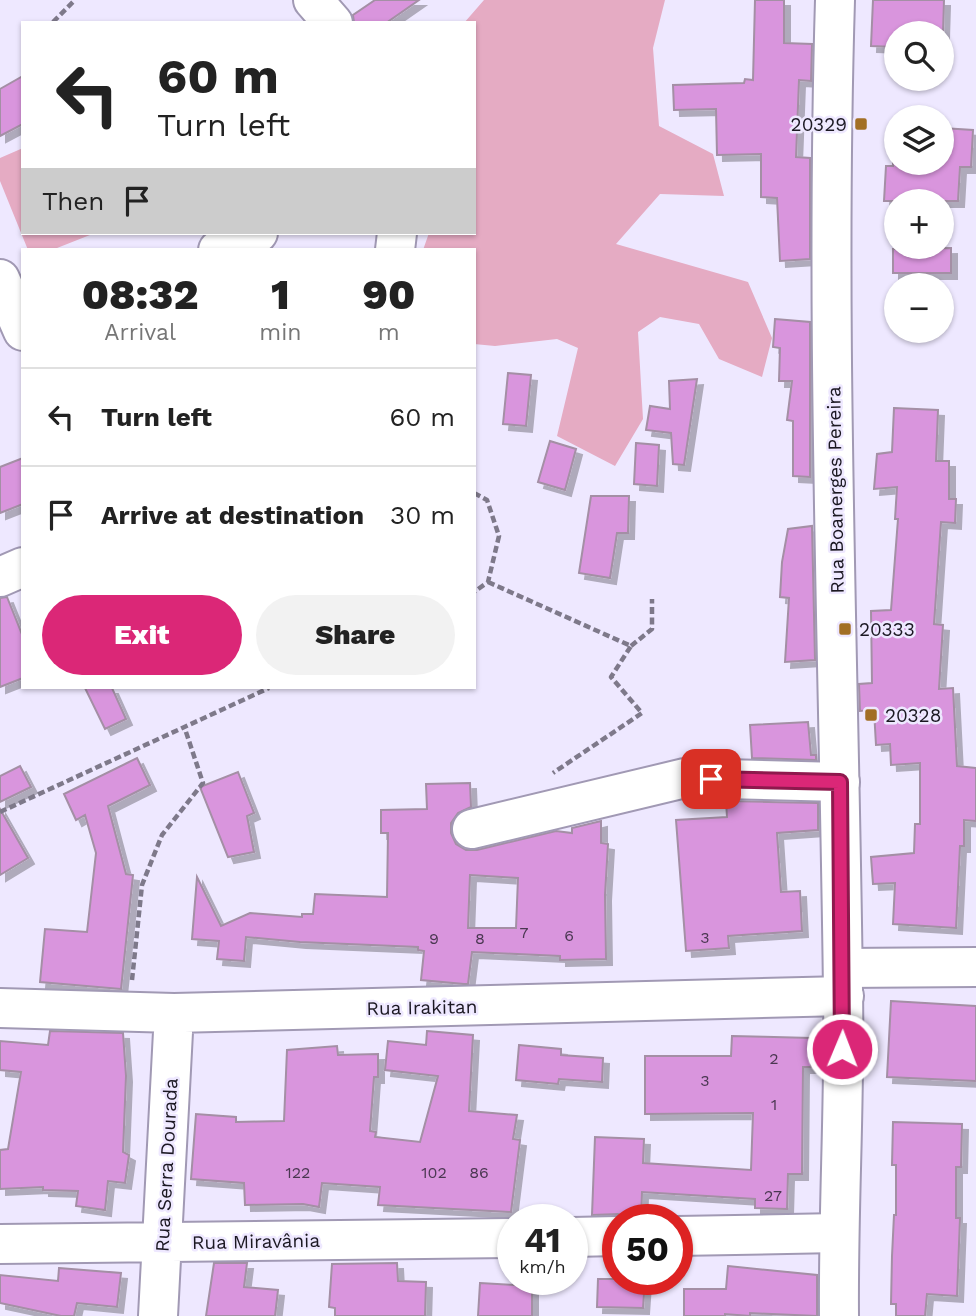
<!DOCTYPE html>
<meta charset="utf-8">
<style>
body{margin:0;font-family:"Work Sans",sans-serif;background:#f2f2f2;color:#222;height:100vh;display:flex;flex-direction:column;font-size:26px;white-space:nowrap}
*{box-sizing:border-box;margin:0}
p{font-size:23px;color:#767676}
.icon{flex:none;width:38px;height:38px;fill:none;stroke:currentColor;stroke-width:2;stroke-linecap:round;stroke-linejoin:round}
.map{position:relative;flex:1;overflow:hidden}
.sheet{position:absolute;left:21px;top:248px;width:455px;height:441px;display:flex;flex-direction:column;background:#fff;border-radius:0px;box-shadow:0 2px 5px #0004}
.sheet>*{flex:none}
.guide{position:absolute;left:21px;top:21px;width:455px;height:214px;border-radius:0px;box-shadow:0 2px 5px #0004;background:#fff;color:#222;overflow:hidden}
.fabs{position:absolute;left:884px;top:21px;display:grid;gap:14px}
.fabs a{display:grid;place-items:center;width:70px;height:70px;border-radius:50%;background:#fff;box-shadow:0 2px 5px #0004;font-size:35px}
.speed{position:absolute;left:497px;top:1204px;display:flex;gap:14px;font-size:35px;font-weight:700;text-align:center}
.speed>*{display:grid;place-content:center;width:91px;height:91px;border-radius:50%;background:#fff;box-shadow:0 2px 5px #0004;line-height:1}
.speed small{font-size:18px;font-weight:400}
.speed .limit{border:10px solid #d22;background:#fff;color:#111}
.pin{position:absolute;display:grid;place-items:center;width:60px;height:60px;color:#fff;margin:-30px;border-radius:14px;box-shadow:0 4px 10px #0006}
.me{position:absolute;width:77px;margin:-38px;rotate:1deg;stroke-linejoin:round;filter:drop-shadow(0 0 5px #0008)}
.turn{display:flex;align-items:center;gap:24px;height:147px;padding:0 21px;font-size:32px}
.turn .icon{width:91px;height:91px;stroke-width:2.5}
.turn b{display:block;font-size:49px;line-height:60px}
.then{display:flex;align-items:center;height:66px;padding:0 21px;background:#0003;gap:14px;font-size:26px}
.eta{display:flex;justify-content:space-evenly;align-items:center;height:119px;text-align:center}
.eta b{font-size:42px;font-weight:800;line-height:49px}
.button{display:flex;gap:14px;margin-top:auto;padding:14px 21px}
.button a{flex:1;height:80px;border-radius:42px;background:#db2777;color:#fff;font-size:28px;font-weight:800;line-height:80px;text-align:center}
.button a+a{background:#f2f2f2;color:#222}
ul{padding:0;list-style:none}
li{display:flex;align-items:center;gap:21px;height:98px;padding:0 21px;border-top:2px solid #e0e0e0}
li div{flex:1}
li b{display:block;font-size:26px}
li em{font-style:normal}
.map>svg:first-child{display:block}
.green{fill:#e5abc3}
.building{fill:#d995dd;stroke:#a48fa5;stroke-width:2;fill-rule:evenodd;filter:url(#shadow)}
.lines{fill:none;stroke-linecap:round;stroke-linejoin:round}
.minor-casing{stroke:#a199b4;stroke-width:42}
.major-casing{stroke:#a199b4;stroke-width:42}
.path{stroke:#7e798a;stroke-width:4.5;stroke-dasharray:7 3.5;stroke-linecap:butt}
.minor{stroke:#fff;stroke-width:38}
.major{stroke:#fff;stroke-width:38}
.route-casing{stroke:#8e194d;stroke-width:18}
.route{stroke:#db2777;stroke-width:12}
.poi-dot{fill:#a26f25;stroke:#eee8ff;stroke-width:2.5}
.labels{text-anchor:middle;stroke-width:5;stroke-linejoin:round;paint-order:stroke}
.number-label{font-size:16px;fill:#4a3751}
.poi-label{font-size:19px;fill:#1b1822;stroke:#eee8ff;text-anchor:start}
.street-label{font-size:19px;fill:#1b1822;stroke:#eee8ff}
</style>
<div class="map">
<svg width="976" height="1316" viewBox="0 0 976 1316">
<defs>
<filter id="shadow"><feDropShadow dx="6" dy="6" stdDeviation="0" flood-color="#0004"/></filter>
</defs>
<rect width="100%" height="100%" fill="#eee8ff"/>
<path class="green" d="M 484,0 L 665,0 L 653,48 L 659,126 L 713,154 L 724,196 L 660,194 L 616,244 L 748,282 L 772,338 L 762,377 L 719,359 L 699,324 L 660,317 L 638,332 L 643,419 L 615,466 L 557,436 L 578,348 L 557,339 L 495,346 L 474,344 L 474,250 L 423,250 L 429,233 L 474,233 L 474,23 L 464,23 Z
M 23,148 L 23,233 L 95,233 L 52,250 L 28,250 L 0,181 L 0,158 Z"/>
<path class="building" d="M 375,0 L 419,0 L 386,23 L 354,23 L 353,15 Z
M 755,0 L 784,0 L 784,43 L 812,44 L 811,81 L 799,80 L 796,157 L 810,158 L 810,259 L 780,261 L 777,198 L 761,197 L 761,154 L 717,155 L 716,109 L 674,110 L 673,85 L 744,83 L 745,79 L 753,80 Z
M 873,0 L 944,0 L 943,33 L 896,33 L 896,47 L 871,46 Z
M 23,76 L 23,124 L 0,136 L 0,89 Z
M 942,128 L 973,130 L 971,167 L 960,167 L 958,201 L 884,201 L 886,166 L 893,166 L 893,163 L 942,163 Z
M 951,248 L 951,273 L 893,273 L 893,249 Z
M 775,319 L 810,322 L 810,477 L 793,476 L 793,421 L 787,420 L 792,381 L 779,381 L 780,348 L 773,347 Z
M 508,373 L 531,375 L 526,426 L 503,424 Z
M 697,379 L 684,465 L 673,464 L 671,433 L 646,430 L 650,406 L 670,409 L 669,381 Z
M 894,408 L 938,410 L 936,461 L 949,461 L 949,499 L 956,499 L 955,523 L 941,522 L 934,624 L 943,625 L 939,689 L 953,688 L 957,766 L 976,768 L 976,821 L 964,820 L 964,846 L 960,846 L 956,928 L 893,924 L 895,883 L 873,884 L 871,857 L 914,853 L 915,824 L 920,824 L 920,763 L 891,765 L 890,744 L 876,745 L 874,710 L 860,711 L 859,684 L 872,683 L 871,611 L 891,610 L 898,519 L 895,519 L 897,487 L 874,489 L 877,454 L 892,452 Z
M 550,441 L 576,449 L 565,490 L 538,482 Z
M 636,443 L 659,445 L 657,486 L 634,484 Z
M 23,458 L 23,504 L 0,513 L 0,467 Z
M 591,496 L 629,496 L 628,533 L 617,533 L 610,578 L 579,573 Z
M 812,526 L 815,660 L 785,662 L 789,598 L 780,597 L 782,562 L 788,529 Z
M 7,597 L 23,637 L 23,678 L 0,687 L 0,598 Z
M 85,688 L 112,688 L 126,719 L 105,729 Z
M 808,722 L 811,755 L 816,755 L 816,760 L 752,758 L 750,725 Z
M 137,758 L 150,785 L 108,806 L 126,874 L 133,875 L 121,989 L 40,982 L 45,929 L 87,932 L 96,853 L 85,815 L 76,820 L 64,794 Z
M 20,766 L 31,787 L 0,802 L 0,776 Z
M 238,772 L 254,813 L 247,816 L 254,852 L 228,857 L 200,787 Z
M 470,783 L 471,807 L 458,813 L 451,823 L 451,833 L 456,844 L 466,850 L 477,850 L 556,831 L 572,833 L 572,828 L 601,821 L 601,843 L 608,844 L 605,895 L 606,959 L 560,960 L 560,956 L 472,952 L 468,984 L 464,984 L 421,980 L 424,951 L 418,950 L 418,947 L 300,942 L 246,937 L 244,961 L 217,959 L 219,941 L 192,939 L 197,877 L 221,926 L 250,913 L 302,917 L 302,914 L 313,914 L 315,894 L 387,897 L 388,833 L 381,833 L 381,810 L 427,809 L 426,784 ZM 470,875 L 518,878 L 516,928 L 468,928 Z
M 726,801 L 818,803 L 818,830 L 777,833 L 781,892 L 800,891 L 802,931 L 728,936 L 729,948 L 686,951 L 676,820 L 727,817 Z
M 0,809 L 28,858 L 0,875 Z
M 891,1001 L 976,1006 L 976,1081 L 887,1077 Z
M 50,1031 L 123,1033 L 126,1076 L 123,1152 L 129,1155 L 125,1183 L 108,1181 L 105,1210 L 76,1206 L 78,1191 L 43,1190 L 43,1187 L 0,1189 L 0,1150 L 8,1149 L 21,1072 L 0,1070 L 0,1041 L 48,1045 Z
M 427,1031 L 473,1035 L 469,1111 L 517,1115 L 513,1139 L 520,1140 L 511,1212 L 378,1205 L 380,1187 L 322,1183 L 319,1207 L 303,1204 L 245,1205 L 244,1183 L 191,1179 L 196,1114 L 236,1117 L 236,1122 L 284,1121 L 287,1050 L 337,1046 L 338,1055 L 378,1054 L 378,1077 L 374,1077 L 370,1131 L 376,1132 L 375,1137 L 420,1142 L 438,1076 L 385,1070 L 388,1041 L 426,1045 Z
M 732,1036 L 811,1038 L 811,1067 L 803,1067 L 802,1174 L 788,1174 L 787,1209 L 755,1208 L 755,1199 L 642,1192 L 641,1220 L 632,1220 L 618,1214 L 592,1215 L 595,1137 L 644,1139 L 643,1163 L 751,1170 L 753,1113 L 645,1114 L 645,1056 L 731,1056 Z
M 519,1045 L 561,1049 L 561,1055 L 603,1058 L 602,1082 L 559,1079 L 558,1084 L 516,1080 Z
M 893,1122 L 962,1124 L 961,1167 L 956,1167 L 956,1218 L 960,1218 L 957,1296 L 927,1294 L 925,1316 L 896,1316 L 896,1304 L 891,1304 L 892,1256 L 894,1215 L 896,1215 L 896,1165 L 892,1165 Z
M 214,1263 L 247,1263 L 244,1287 L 278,1290 L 275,1316 L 206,1316 Z
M 397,1263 L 398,1281 L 426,1282 L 425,1316 L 335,1316 L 335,1308 L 329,1307 L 332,1264 Z
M 728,1266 L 817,1275 L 817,1316 L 750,1313 L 750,1316 L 725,1314 L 725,1316 L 684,1316 L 684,1289 L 726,1289 Z
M 59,1268 L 121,1273 L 117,1307 L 77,1303 L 74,1316 L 61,1316 L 0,1303 L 0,1275 L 58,1281 Z
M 598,1279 L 645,1279 L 643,1308 L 597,1307 Z
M 480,1283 L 532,1286 L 532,1316 L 478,1316 Z"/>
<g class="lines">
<defs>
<path id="minor" d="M 313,0 L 333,23
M 218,250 L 258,233
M 395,250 L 397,233
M 0,279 L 23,331
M 0,577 L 23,567
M 472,829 L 685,778 L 840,782
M 843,968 L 976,967
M 0,1008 L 174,1013 L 844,996
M 677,1236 L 838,1233
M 572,1237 L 618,1236
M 0,1244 L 513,1238
M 158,1316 L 174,1013"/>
<path id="major" d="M 835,0 C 825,330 839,661 843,992 C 845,1100 838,1208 839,1316"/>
</defs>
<use href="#minor" class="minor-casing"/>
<use href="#major" class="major-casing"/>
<path class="path" d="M 53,22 L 75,0
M 474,493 L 487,500 L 499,536 L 488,582 L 474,592
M 488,582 L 631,646 L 611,677 L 642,713 L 553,773
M 631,646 L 652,629 L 652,599
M 0,812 L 269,688
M 132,980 L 142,885 L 162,835 L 203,783 L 184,726"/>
<use href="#minor" class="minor"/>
<use href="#major" class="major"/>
</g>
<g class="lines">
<defs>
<path id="route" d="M 711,779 L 840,782 L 842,1049"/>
</defs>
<use href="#route" class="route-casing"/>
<use href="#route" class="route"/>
</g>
<g class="poi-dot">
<rect x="854" y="117" width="14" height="14" rx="3.5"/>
<rect x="838" y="622" width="14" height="14" rx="3.5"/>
<rect x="864" y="708" width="14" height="14" rx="3.5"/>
</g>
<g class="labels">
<g class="number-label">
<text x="524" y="938">7</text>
<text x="569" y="941">6</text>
<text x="705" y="943">3</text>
<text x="434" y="944">9</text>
<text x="480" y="944">8</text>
<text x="774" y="1064">2</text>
<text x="705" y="1086">3</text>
<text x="774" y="1110">1</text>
<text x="298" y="1178">122</text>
<text x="434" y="1178">102</text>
<text x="479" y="1178">86</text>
<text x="773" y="1201">27</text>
</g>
<g class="poi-label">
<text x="847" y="131" text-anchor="end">20329</text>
<text x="859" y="636">20333</text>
<text x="885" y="722">20328</text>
</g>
<g class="street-label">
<text transform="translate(835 490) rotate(-91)" y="7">Rua Boanerges Pereira</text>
<text transform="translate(422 1007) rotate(-1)" y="7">Rua Irakitan</text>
<text transform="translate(166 1165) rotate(-87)" y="7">Rua Serra Dourada</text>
<text transform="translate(256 1241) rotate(-1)" y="7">Rua Miravânia</text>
</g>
</g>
</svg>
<div class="fabs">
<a><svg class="icon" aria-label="search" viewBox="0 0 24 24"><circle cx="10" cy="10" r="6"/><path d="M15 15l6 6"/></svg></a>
<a><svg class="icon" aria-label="layers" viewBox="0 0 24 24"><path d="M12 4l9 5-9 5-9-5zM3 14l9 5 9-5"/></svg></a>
<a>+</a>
<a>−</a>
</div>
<div class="speed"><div>41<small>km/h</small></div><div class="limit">50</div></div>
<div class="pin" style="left:711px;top:779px;background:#d93025"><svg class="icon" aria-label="arrive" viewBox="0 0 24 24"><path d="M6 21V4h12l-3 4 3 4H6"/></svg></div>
<svg class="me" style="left:842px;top:1049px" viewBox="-20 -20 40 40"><circle r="17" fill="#db2777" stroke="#fff" stroke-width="3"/><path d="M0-11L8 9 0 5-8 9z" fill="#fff"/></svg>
<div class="guide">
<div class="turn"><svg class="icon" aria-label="left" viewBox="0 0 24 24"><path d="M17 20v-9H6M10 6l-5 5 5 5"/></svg><div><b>60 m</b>Turn left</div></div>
<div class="then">Then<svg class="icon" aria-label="arrive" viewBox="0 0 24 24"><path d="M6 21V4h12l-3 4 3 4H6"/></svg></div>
</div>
<section class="sheet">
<div class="eta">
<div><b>08:32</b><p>Arrival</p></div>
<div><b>1</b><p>min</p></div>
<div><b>90</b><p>m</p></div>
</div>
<ul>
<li><svg class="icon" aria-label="left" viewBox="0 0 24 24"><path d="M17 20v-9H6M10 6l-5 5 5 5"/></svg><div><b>Turn left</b></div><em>60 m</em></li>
<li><svg class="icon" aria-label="arrive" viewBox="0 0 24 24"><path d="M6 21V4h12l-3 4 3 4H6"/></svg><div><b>Arrive at destination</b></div><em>30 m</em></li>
</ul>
<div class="button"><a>Exit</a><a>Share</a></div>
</section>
</div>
